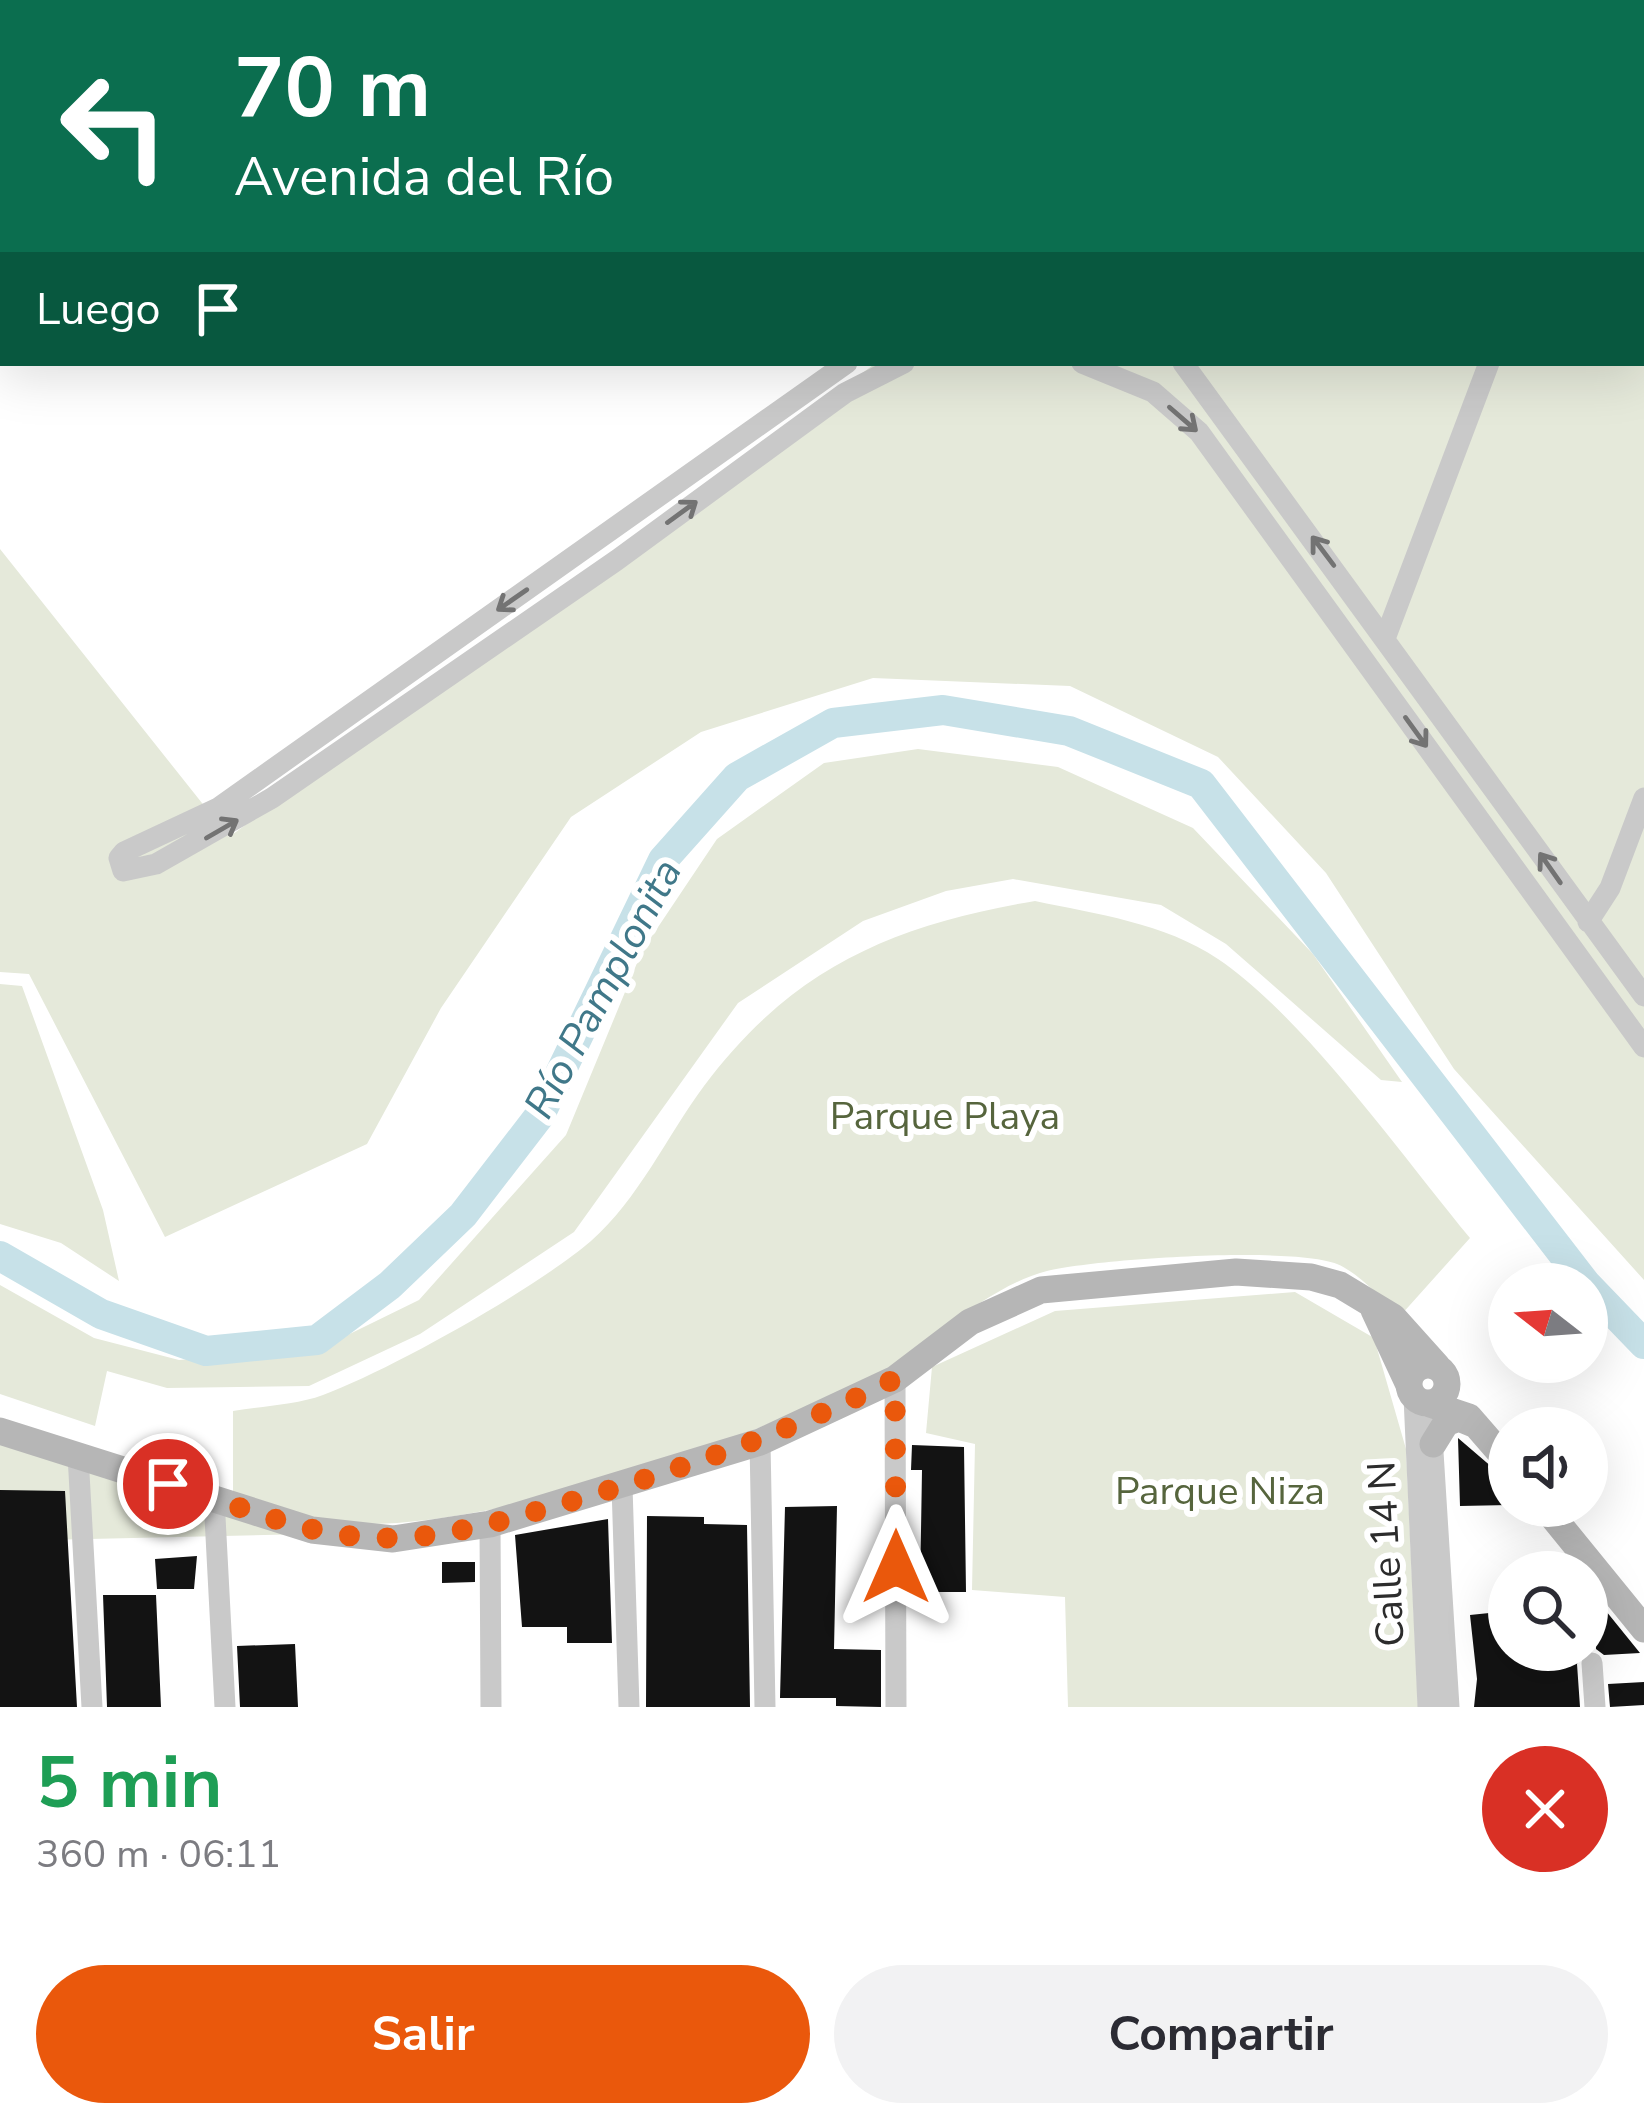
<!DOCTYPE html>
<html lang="es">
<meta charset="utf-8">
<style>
body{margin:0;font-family:"Nunito Sans",sans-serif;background:#f2f2f3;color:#2b2b33;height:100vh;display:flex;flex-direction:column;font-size:45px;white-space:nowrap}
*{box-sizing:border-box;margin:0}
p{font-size:39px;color:#7c7c81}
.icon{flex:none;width:66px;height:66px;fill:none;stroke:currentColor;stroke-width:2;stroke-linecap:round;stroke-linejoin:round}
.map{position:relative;height:1707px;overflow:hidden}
.sheet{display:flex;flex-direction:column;background:#fff;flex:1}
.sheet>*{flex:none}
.guide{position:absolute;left:0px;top:0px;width:1644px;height:366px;box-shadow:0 12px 48px #0002;background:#0b6e4f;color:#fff;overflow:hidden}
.needle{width:78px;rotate:287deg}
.tools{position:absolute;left:1488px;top:1263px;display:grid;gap:24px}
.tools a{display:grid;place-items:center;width:120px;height:120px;border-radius:50%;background:#fff;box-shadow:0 12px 48px #0002;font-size:60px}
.pin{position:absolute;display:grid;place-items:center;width:102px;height:102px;color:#fff;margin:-51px;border:6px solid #fff;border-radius:50%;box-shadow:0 3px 12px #0007}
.me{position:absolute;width:132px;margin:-66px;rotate:0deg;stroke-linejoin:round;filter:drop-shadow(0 0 9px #0008)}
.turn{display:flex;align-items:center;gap:42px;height:252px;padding:0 36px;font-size:54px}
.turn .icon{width:156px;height:156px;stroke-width:2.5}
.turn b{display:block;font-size:84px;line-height:102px}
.then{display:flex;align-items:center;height:114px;padding:0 36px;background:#0003;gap:24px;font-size:45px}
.round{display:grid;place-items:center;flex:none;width:126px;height:126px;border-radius:63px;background:#f2f2f3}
.summary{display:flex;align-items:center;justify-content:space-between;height:204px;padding:0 36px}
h1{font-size:72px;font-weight:700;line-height:90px;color:#1e9e55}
.action{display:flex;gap:24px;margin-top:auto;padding:24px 36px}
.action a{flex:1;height:138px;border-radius:72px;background:#ea580c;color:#fff;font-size:48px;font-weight:700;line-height:138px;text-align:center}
.action a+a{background:#f2f2f3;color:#2b2b33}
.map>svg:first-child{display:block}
.green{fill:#e5e9da}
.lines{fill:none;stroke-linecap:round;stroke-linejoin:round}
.river{stroke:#c7e1e8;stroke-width:30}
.building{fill:#131313}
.minor{stroke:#c9c9c9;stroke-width:21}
.secondary{stroke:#b6b6b6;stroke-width:27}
.oneway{stroke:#737373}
.route{stroke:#ea580c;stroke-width:21;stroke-dasharray:0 37.8}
.labels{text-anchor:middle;stroke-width:12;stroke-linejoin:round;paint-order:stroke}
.park-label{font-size:39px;fill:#56653d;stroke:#fff}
.street-label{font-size:39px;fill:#2c2c2c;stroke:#fff}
.water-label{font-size:42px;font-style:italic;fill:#407889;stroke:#fff}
</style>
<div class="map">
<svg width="1644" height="1707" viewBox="0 0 1644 1707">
<rect width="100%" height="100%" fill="#fff"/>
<path class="green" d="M 0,0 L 131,0 L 3,3 L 0,99 Z
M 1313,0 L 1644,0 L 1644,1280 L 1454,1069 L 1326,873 L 1218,757 L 1070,686 L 873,678 L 701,732 L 571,817 L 441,1008 L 367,1144 L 165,1237 L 29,974 L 0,972 L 0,549 L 229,837 L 876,363 L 1641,363 L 1641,3 Z
M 918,749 L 1058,767 L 1193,828 L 1313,954 L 1402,1082 L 1381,1080 L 1226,944 L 1161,905 L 1013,879 L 946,891 L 863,921 L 738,1003 L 574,1232 L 420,1334 L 309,1386 L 167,1388 L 107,1371 L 95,1426 L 0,1394 L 0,1285 L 94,1338 L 179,1360 L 319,1349 L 419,1300 L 566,1135 L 642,951 L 717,839 L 824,763 Z
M 1035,901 C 1096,914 1165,923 1218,959 C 1304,1017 1402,1156 1470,1238 L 1401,1315 C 1382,1300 1359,1273 1337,1264 C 1291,1246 1098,1259 1047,1271 C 985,1287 931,1345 877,1374 C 750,1442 461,1543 320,1521 C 291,1517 261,1502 233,1493 L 233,1411 C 262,1406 296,1405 323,1395 C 392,1369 535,1289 591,1241 C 638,1200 667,1136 704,1086 C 792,968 893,925 1035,901 Z
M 0,984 L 22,986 L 103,1210 L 119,1281 L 61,1243 L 0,1224 Z
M 1295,1292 L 1374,1338 L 1406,1449 L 1418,1707 L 1068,1707 L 1065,1597 L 972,1590 L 975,1444 L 926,1433 L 932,1367 L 1055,1311 Z
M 0,1433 L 306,1534 L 0,1541 Z"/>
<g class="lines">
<path class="river" d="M 0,1256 L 101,1314 L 206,1351 L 317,1340 L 390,1285 L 463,1215 L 540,1115 L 663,860 L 737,777 L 833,723 L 943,710 L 1069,731 L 1201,784 L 1586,1284
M 1587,1285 L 1644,1344"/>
</g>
<path class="building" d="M 1458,1438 L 1507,1480 L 1509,1505 L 1460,1506 Z
M 912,1445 L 964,1447 L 966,1592 L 920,1592 L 922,1470 L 911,1470 Z
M 0,1490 L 65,1491 L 77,1707 L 0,1707 Z
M 837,1506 L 834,1649 L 881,1650 L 881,1707 L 836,1706 L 836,1698 L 780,1698 L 785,1507 Z
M 647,1516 L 704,1517 L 704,1524 L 747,1525 L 750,1707 L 646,1707 Z
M 608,1519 L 612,1643 L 567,1643 L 567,1627 L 522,1627 L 515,1535 Z
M 197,1556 L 194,1589 L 157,1589 L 155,1559 Z
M 442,1562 L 475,1562 L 475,1582 L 442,1583 Z
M 103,1595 L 156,1595 L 161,1707 L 107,1707 Z
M 1595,1611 L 1606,1611 L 1640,1653 L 1604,1655 L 1596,1649 Z
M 1499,1612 L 1503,1650 L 1582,1650 L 1577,1664 L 1580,1707 L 1474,1707 L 1477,1679 L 1470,1615 Z
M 295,1644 L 298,1707 L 240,1707 L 237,1646 Z
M 1644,1682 L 1644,1705 L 1610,1707 L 1608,1684 Z"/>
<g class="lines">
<path class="minor" d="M 1340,3 L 1347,0
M 1392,3 L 1396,0
M 1625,3 L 1626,0
M 1641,230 L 1644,231
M 1641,256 L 1644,257
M 847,363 L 218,808 L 124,852 L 119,858 L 123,871 L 156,864 L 272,798 L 617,560 L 845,393 L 904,363
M 1082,363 L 1153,392 L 1199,432 L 1644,1047
M 1183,363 L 1644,996
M 1386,636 L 1489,363
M 1588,922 L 1610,888 L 1644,798
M 895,1379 L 896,1707
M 1414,1397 L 1428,1707
M 1430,1404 L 1449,1707
M 760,1442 L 765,1707
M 78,1455 L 92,1707
M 622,1486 L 629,1707
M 214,1498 L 225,1707
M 490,1524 L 491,1707
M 1592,1663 L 1595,1707"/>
<path class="secondary" d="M 1374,1310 L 1409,1385
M1409 1384a19 19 0 1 1 38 0a19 19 0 1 1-38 0Z
M 1430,1404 L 1469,1417 L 1509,1463
M 0,1431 L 312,1530 L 393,1539 L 490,1524 L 760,1442 L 895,1379 L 970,1322 L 1041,1290 L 1236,1272 L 1311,1277 L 1340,1285 L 1393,1317 L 1437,1366
M 1433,1444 L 1446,1423 L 1459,1418 L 1476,1425
M 1544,1506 L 1644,1629"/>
</g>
<defs><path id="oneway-shaft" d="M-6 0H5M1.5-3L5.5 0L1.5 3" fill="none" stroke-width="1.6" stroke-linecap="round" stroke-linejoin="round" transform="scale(3)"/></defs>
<g class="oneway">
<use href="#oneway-shaft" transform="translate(1183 419) rotate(41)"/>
<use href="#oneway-shaft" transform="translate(682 512) rotate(-36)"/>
<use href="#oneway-shaft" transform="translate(1323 551) rotate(-127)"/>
<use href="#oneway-shaft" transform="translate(512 600) rotate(145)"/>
<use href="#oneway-shaft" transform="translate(1416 732) rotate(54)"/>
<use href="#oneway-shaft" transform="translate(222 829) rotate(-30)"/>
<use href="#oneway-shaft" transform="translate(1550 868) rotate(-125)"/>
</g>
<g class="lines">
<path class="route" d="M 168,1484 C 232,1503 296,1532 362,1537 C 433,1543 502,1521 569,1502 C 683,1469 789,1432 895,1379 L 896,1567"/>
</g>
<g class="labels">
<g class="park-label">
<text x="945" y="1129">Parque Playa</text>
<text x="1220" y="1504">Parque Niza</text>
</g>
<g class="street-label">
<text transform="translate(1385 1554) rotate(-93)" y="14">Calle 14 N</text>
</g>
<g class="water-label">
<text transform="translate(602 988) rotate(-62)" y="15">Río Pamplonita</text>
</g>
</g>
</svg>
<div class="tools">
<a><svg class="needle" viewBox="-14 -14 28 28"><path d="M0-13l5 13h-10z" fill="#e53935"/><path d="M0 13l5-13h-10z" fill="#7c7c81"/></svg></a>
<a><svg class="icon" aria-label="sound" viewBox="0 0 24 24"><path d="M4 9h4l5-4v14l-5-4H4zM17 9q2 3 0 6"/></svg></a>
<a><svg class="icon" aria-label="search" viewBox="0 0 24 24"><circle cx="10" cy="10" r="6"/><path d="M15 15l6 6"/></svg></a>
</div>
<div class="pin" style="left:168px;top:1484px;background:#d93025"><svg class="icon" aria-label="arrive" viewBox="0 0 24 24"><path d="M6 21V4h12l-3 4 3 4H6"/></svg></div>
<svg class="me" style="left:896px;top:1567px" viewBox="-20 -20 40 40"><path d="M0-17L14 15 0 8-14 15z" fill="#ea580c" stroke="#fff" stroke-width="4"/></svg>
<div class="guide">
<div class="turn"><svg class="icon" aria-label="left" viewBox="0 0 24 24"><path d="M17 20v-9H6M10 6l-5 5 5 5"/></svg><div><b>70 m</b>Avenida del Río</div></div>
<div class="then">Luego<svg class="icon" aria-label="arrive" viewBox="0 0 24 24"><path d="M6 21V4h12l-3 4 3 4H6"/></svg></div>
</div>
</div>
<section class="sheet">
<div class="summary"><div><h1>5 min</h1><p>360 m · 06:11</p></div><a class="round" style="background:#d93025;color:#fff"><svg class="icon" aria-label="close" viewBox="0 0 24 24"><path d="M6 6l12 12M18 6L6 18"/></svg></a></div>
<div class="action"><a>Salir</a><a>Compartir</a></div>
</section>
